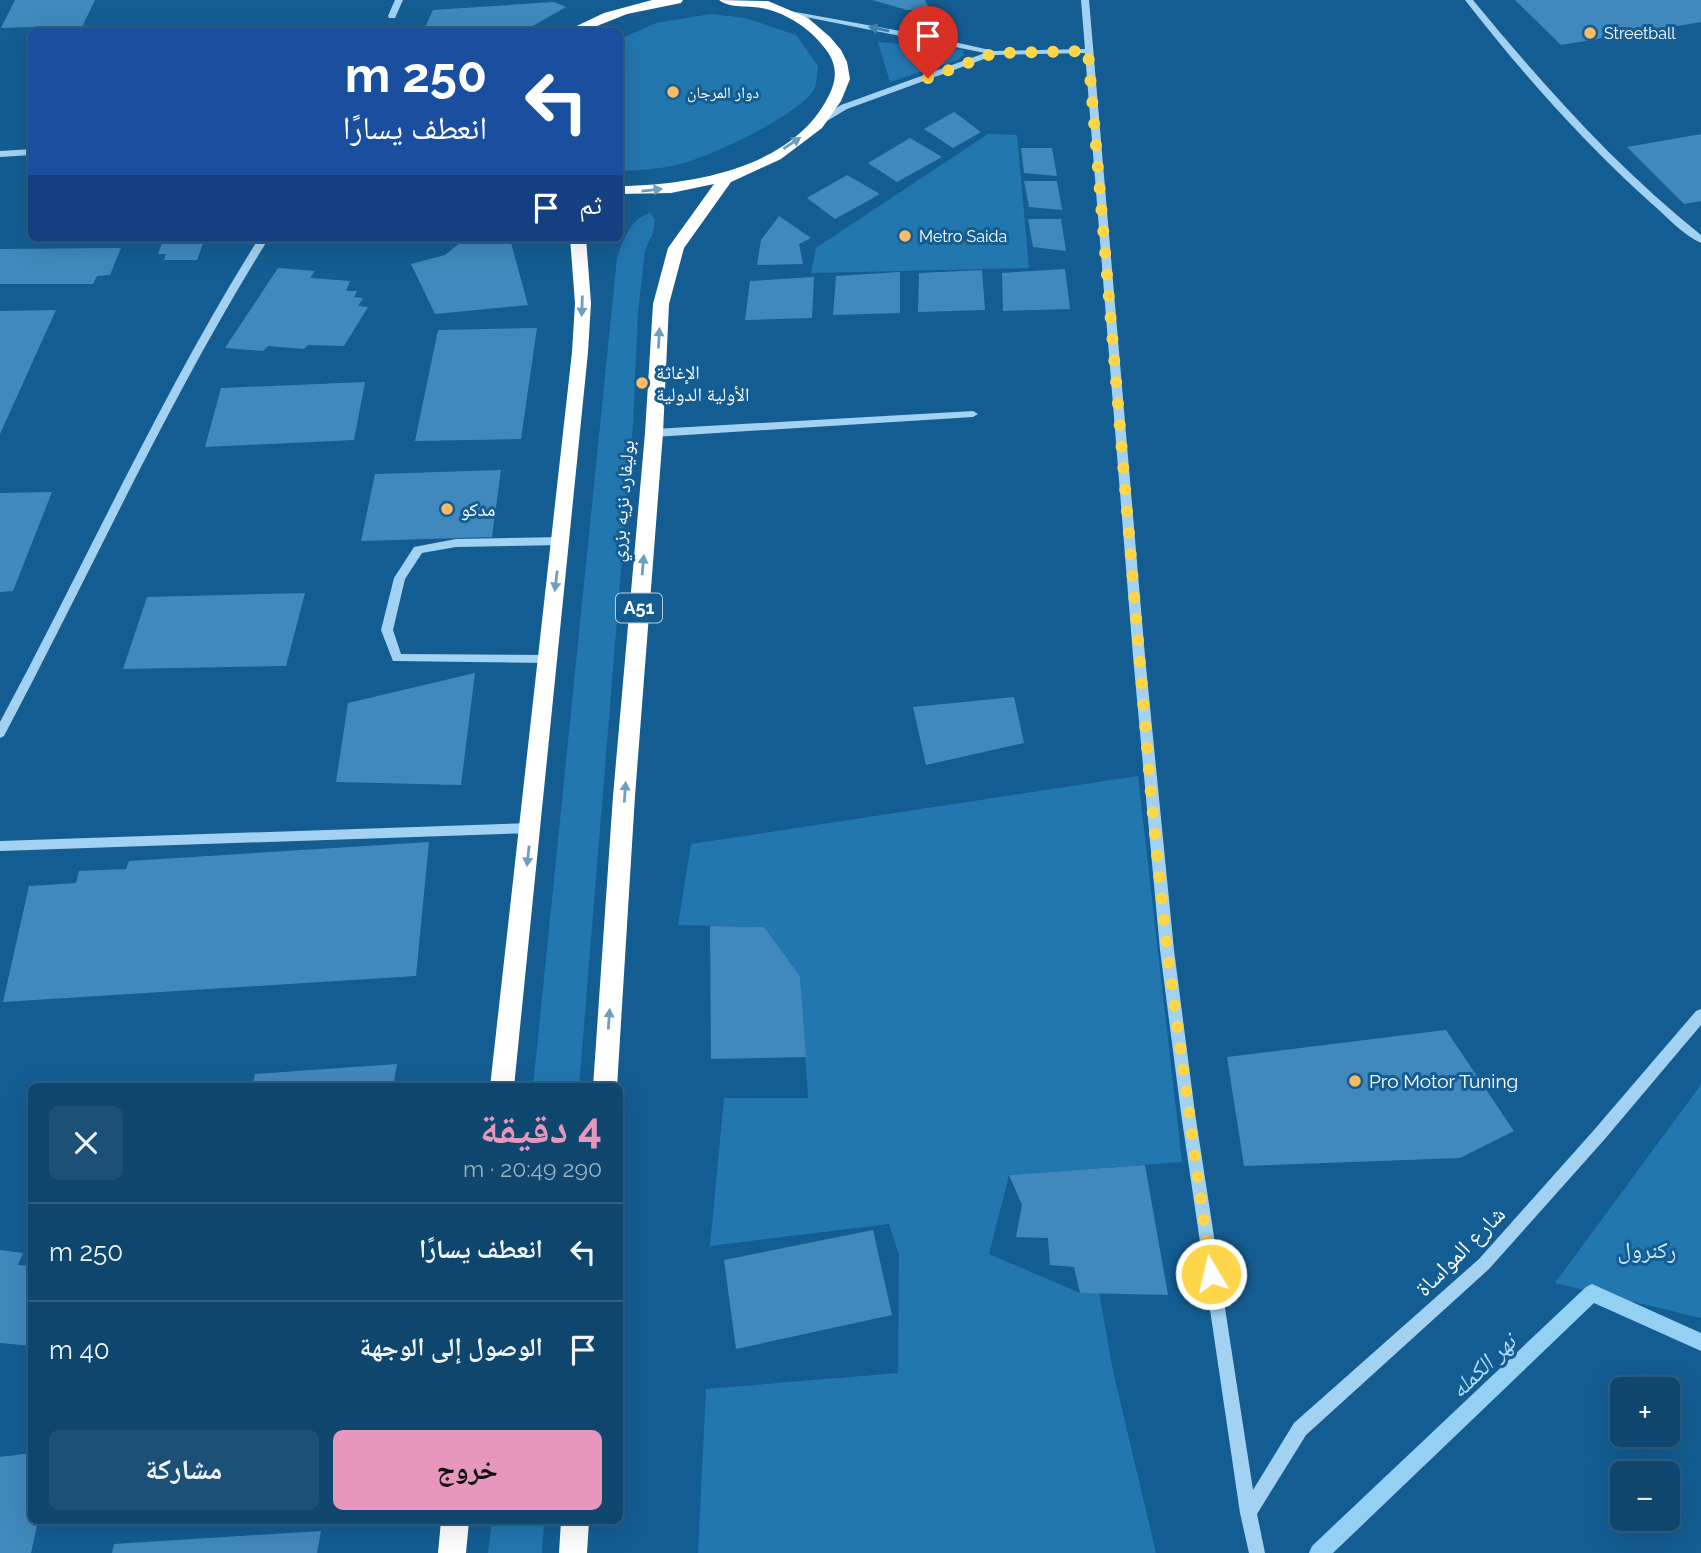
<!DOCTYPE html>
<html lang="ar">
<meta charset="utf-8">
<style>
body{margin:0;font-family:Raleway,"Noto Naskh Arabic",sans-serif;background:#1d5076;color:#f1f3f6;direction:rtl;height:100vh;display:flex;flex-direction:column;font-size:26px;white-space:nowrap}
*{box-sizing:border-box;margin:0}
p{font-size:23px;color:#9bb1c2}
.icon{flex:none;width:38px;height:38px;fill:none;stroke:currentColor;stroke-width:2;stroke-linecap:round;stroke-linejoin:round}
.map{position:relative;flex:1;overflow:hidden;direction:ltr}
.details{position:absolute;left:28px;top:1083px;width:595px;height:441px;display:flex;flex-direction:column;background:#0f466e;border-radius:10px;box-shadow:0 7px 28px #0002,0 0 0 2px #2f5e81;direction:rtl}
.details>*{flex:none}
.guide{position:absolute;left:28px;top:28px;width:595px;height:214px;border-radius:10px;box-shadow:0 7px 28px #0002,0 0 0 2px #2f5e81;direction:rtl;background:#1a4fa0;color:#fff;overflow:hidden}
.tools{position:absolute;left:1610px;top:1377px;display:grid;gap:14px}
.tools a{display:grid;place-items:center;width:70px;height:70px;border-radius:10px;background:#0f466e;box-shadow:0 7px 28px #0002,0 0 0 2px #2f5e81;font-size:35px}
.pin{position:absolute;display:grid;place-items:center;width:60px;height:60px;color:#fff;margin:-72px -30px;border-radius:50% 50% 50% 0;rotate:-45deg;box-shadow:0 0 7px #0007}
.pin .icon{rotate:45deg}
.me{position:absolute;width:77px;margin:-38px;rotate:351deg;stroke-linejoin:round;filter:drop-shadow(0 0 5px #0008)}
.turn{display:flex;align-items:center;gap:24px;height:147px;padding:0 21px;font-size:32px}
.turn .icon{width:91px;height:91px;stroke-width:2.5}
.turn b{display:block;font-size:49px;line-height:60px}
.then{display:flex;align-items:center;height:66px;padding:0 21px;background:#0003;gap:14px;font-size:26px}
.round{display:grid;place-items:center;flex:none;width:74px;height:74px;border-radius:10px;background:#1d5076}
.headline{display:flex;align-items:center;justify-content:space-between;height:119px;padding:0 21px}
h1{font-size:42px;font-weight:700;line-height:52px;color:#e797bd}
.primary-button{display:flex;gap:14px;margin-top:auto;padding:14px 21px}
.primary-button a{flex:1;height:80px;border-radius:10px;background:#e797bd;color:#111;font-size:28px;font-weight:700;line-height:80px;text-align:center}
.primary-button a+a{background:#1d5076;color:#f1f3f6}
ul{padding:0;list-style:none}
li{display:flex;align-items:center;gap:21px;height:98px;padding:0 21px;border-top:2px solid #2f5e81}
li div{flex:1}
li b{display:block;font-size:26px}
li em{font-style:normal}
.map>svg:first-child{display:block}
.green{fill:#2377af}
.lines{fill:none;stroke-linecap:round;stroke-linejoin:round}
.stream{fill:#94cff4;fill-rule:evenodd}
.building{fill:#4189bc}
.minor{fill:#a2d1f1;fill-rule:evenodd}
.highway{fill:#fff;fill-rule:evenodd}
.oneway{fill:#3f80ae}
.oneway2{fill:#729ebe}
.route{stroke:#ffd54a;stroke-width:12;stroke-dasharray:0 21.6}
.poi-dot{fill:#ffbb62;stroke:#145d92;stroke-width:2.5}
.labels{text-anchor:middle;stroke-width:6;stroke-linejoin:round;paint-order:stroke}
.far-poi-label{font-size:16px;fill:#fff;stroke:#145d92;text-anchor:start}
.shield{fill:#145d92;stroke:#b8cede;stroke-width:2}
.shield-label{font-size:18px;font-weight:bold;fill:#fff}
.poi-label{font-size:19px;fill:#fff;stroke:#145d92;text-anchor:start}
.street-label{font-size:19px;fill:#fff;stroke:#145d92}
.near-park-label{font-size:23px;fill:#c9e8fc;stroke:#145d92}
.near-street-label{font-size:23px;fill:#fff;stroke:#145d92}
.near-water-label{font-size:24px;font-style:italic;fill:#aedbf8;stroke:#145d92}
</style>
<div class="map">
<svg width="1701" height="1553" viewBox="0 0 1701 1553">
<rect width="100%" height="100%" fill="#145d92"/>
<path class="green" d="M 711,14 L 745,18 L 796,35 L 818,66 C 817,72 817,82 815,88 C 803,113 712,156 684,163 C 663,169 641,170 620,171 L 620,39 L 656,23 Z
M 878,42 L 962,50 L 964,55 L 957,60 L 890,82 Z
M 988,134 L 1017,135 L 1029,268 L 811,273 L 816,248 Z
M 650,213 L 655,219 L 653,233 L 645,250 L 638,314 L 633,423 L 579,1087 L 533,1087 L 617,258 C 624,239 630,219 650,213 Z
M 1138,776 L 1182,1162 L 1009,1175 L 989,1254 L 1080,1293 L 1099,1292 L 1113,1371 L 1156,1553 L 698,1553 L 706,1389 L 898,1373 L 899,1255 L 889,1224 L 710,1246 L 724,1098 L 808,1098 L 800,976 L 764,927 L 678,925 L 691,844 Z
M 1701,1084 L 1701,1318 L 1555,1283 L 1700,1086 Z
M 492,1521 L 544,1521 L 542,1553 L 488,1553 Z"/>
<g class="lines">
<path class="stream" d="M 1592,1284 L 1701,1333 L 1701,1351 L 1594,1303 L 1333,1553 L 1309,1553 L 1312,1546 L 1586,1287 Z"/>
</g>
<path class="building" d="M 15,0 L 95,0 L 81,29 L 31,31 L 33,27 L 1,28 Z
M 872,0 L 925,0 L 930,10 L 907,10 Z
M 1515,0 L 1701,0 L 1701,22 L 1561,45 Z
M 554,2 L 566,7 L 522,32 L 423,32 L 433,10 Z
M 954,112 L 981,132 L 953,148 L 924,129 Z
M 1701,134 L 1701,201 L 1684,204 L 1627,147 Z
M 910,138 L 942,157 L 897,182 L 868,163 Z
M 1021,148 L 1052,148 L 1057,176 L 1024,173 Z
M 847,175 L 880,194 L 835,219 L 807,198 Z
M 1024,181 L 1057,181 L 1062,210 L 1029,207 Z
M 779,216 L 811,238 L 799,244 L 803,264 L 757,265 L 761,240 Z
M 1028,219 L 1061,219 L 1066,251 L 1033,247 Z
M 164,238 L 205,238 L 197,260 L 164,260 L 166,254 L 158,254 Z
M 466,238 L 505,238 L 511,243 L 528,305 L 435,314 L 411,264 L 445,255 Z
M 121,248 L 110,275 L 97,276 L 93,284 L 0,284 L 0,249 Z
M 278,268 L 315,271 L 310,278 L 350,281 L 346,291 L 357,291 L 354,297 L 363,298 L 358,306 L 368,307 L 344,346 L 308,345 L 304,349 L 268,346 L 263,351 L 225,348 Z
M 1065,269 L 1070,309 L 1003,311 L 1002,273 Z
M 982,270 L 985,310 L 918,312 L 919,273 Z
M 900,272 L 900,313 L 833,315 L 836,276 Z
M 814,277 L 812,318 L 745,320 L 750,281 Z
M 56,310 L 0,434 L 0,311 Z
M 537,328 L 521,439 L 415,441 L 438,330 Z
M 365,382 L 354,440 L 205,447 L 221,388 Z
M 501,470 L 492,537 L 361,541 L 375,474 Z
M 52,492 L 13,591 L 0,592 L 0,493 Z
M 305,593 L 286,666 L 123,669 L 147,597 Z
M 475,673 L 461,785 L 336,782 L 348,703 Z
M 1014,697 L 1024,743 L 926,765 L 913,707 Z
M 429,842 L 416,976 L 3,1002 L 29,886 L 76,883 L 79,871 L 126,869 L 129,861 Z
M 710,926 L 764,927 L 800,976 L 806,1057 L 711,1059 Z
M 1446,1030 L 1514,1131 L 1460,1158 L 1244,1166 L 1227,1057 Z
M 397,1064 L 393,1087 L 252,1087 L 255,1074 Z
M 1145,1165 L 1168,1295 L 1080,1293 L 1074,1267 L 1050,1265 L 1048,1238 L 1016,1237 L 1022,1205 L 1009,1175 Z
M 873,1230 L 892,1315 L 736,1349 L 724,1260 Z
M 0,1250 L 23,1253 L 18,1265 L 32,1266 L 32,1346 L 0,1343 Z
M 32,1453 L 32,1521 L 38,1521 L 31,1553 L 0,1553 L 0,1457 Z
M 321,1531 L 317,1553 L 112,1553 L 114,1544 Z"/>
<g class="lines">
<path class="minor" d="M 395,0 L 403,0 L 395,18 L 389,18 L 388,16 Z
M 1081,0 L 1089,0 L 1145,656 L 1174,950 L 1195,1113 L 1253,1490 L 1294,1423 L 1479,1259 L 1594,1130 L 1696,1011 L 1701,1009 L 1701,1025 L 1604,1140 L 1489,1269 L 1306,1435 L 1257,1514 L 1265,1553 L 1249,1553 L 1240,1513 L 1181,1113 L 1160,950 L 1133,656 L 1085,53 L 995,55 L 847,109 L 817,127 L 813,124 L 814,122 L 841,105 L 985,53 L 786,13 L 790,11 L 928,36 L 994,51 L 1085,49 Z
M 1465,0 L 1473,0 C 1543,85 1615,166 1701,235 L 1701,243 C 1683,235 1666,216 1651,203 C 1583,142 1521,72 1465,0 Z
M 291,27 L 297,27 L 297,32 L 289,32 Z
M 32,149 L 32,155 L 0,157 L 0,151 Z
M 259,238 L 269,238 C 169,398 92,570 4,736 L 0,738 L 0,722 C 87,560 161,394 259,238 Z
M 973,411 L 978,414 L 973,417 L 654,437 L 649,433 L 654,429 Z
M 562,537 L 567,541 L 562,545 L 456,547 L 422,553 L 405,579 L 393,630 L 401,654 L 546,655 L 552,660 L 550,663 L 393,661 L 381,630 L 394,578 L 414,547 L 456,539 Z
M 531,823 L 535,824 L 537,828 L 535,832 L 531,833 L 0,851 L 0,841 Z"/>
<path class="highway" d="M 652,0 L 683,0 L 681,3 L 627,14 L 582,32 L 564,32 L 604,13 Z
M 719,0 L 768,1 L 808,18 L 830,37 L 841,50 L 847,62 L 850,79 L 841,101 L 822,128 L 781,159 L 731,182 L 684,248 L 669,304 L 663,433 L 635,796 L 617,1087 L 593,1087 L 613,796 L 645,433 L 653,304 L 668,248 L 714,184 L 671,193 L 620,194 L 620,186 C 690,185 790,169 827,99 C 838,80 838,63 823,46 C 809,28 787,14 766,9 C 752,5 730,9 719,0 Z
M 570,238 L 586,238 L 591,303 L 588,352 L 514,1087 L 490,1087 L 572,352 L 575,303 Z
M 441,1521 L 469,1521 L 466,1553 L 438,1553 Z
M 561,1521 L 589,1521 L 587,1553 L 559,1553 Z"/>
</g>
<defs><path id="oneway-solid" d="M-6-.8H1V-3.2L6.5 0L1 3.2V.8H-6Z" transform="scale(1.75)"/></defs>
<use class="oneway" href="#oneway-solid" transform="translate(879 29) rotate(-169)"/>
<g class="oneway2">
<use href="#oneway-solid" transform="translate(792 143) rotate(-34)"/>
<use href="#oneway-solid" transform="translate(652 190) rotate(-6)"/>
<use href="#oneway-solid" transform="translate(582 306) rotate(92)"/>
<use href="#oneway-solid" transform="translate(659 338) rotate(-87)"/>
<use href="#oneway-solid" transform="translate(643 565) rotate(-85)"/>
<use href="#oneway-solid" transform="translate(556 581) rotate(97)"/>
<use href="#oneway-solid" transform="translate(625 792) rotate(-86)"/>
<use href="#oneway-solid" transform="translate(528 856) rotate(96)"/>
<use href="#oneway-solid" transform="translate(609 1019) rotate(-86)"/>
</g>
<g class="lines">
<path class="route" d="M 928,78 L 994,53 L 1088,51 L 1152,806 L 1167,950 L 1211,1274"/>
</g>
<g class="poi-dot">
<circle cx="1590" cy="33" r="7"/>
<circle cx="673" cy="92" r="7"/>
<circle cx="905" cy="236" r="7"/>
<circle cx="642" cy="383" r="7"/>
<circle cx="447" cy="509" r="7"/>
<circle cx="1355" cy="1081" r="7"/>
</g>
<g class="labels">
<g class="far-poi-label">
<text x="1604" y="39">Streetball</text>
<text x="687" y="98">دوار المرجان</text>
<text x="919" y="242">Metro Saida</text>
</g>
<rect class="shield" x="616" y="593.5" width="46" height="29" rx="5"/>
<g class="shield-label">
<text x="639" y="614">A51</text>
</g>
<g class="poi-label">
<text x="656" y="379">الإغاثة<tspan x="656" dy="22">الأولية الدولية</tspan></text>
<text x="461" y="516">مدكو</text>
<text x="1369" y="1088">Pro Motor Tuning</text>
</g>
<g class="street-label">
<text transform="translate(622 501) rotate(-85)" y="7">بوليفارد نزيه بزري</text>
</g>
<g class="near-park-label">
<text x="1647" y="1258">ركنرول</text>
</g>
<g class="near-street-label">
<text transform="translate(1460 1251) rotate(-45)" y="8">شارع المواساة</text>
</g>
<g class="near-water-label">
<text transform="translate(1483 1366) rotate(-44)" y="8">نهر الكمله</text>
</g>
</g>
</svg>
<div class="tools">
<a>+</a>
<a>−</a>
</div>
<div class="pin" style="left:928px;top:78px;background:#d93025"><svg class="icon" aria-label="arrive" viewBox="0 0 24 24"><path d="M6 21V4h12l-3 4 3 4H6"/></svg></div>
<svg class="me" style="left:1211px;top:1274px" viewBox="-20 -20 40 40"><circle r="17" fill="#ffd54a" stroke="#fff" stroke-width="3"/><path d="M0-11L8 9 0 5-8 9z" fill="#fff"/></svg>
<div class="guide">
<div class="turn"><svg class="icon" aria-label="left" viewBox="0 0 24 24"><path d="M17 20v-9H6M10 6l-5 5 5 5"/></svg><div><b>250 m</b>انعطف يسارًا</div></div>
<div class="then">ثم<svg class="icon" aria-label="arrive" viewBox="0 0 24 24"><path d="M6 21V4h12l-3 4 3 4H6"/></svg></div>
</div>
<section class="details">
<div class="headline"><div><h1>4 دقيقة</h1><p>290 m · 20:49</p></div><a class="round"><svg class="icon" aria-label="close" viewBox="0 0 24 24"><path d="M6 6l12 12M18 6L6 18"/></svg></a></div>
<ul>
<li><svg class="icon" aria-label="left" viewBox="0 0 24 24"><path d="M17 20v-9H6M10 6l-5 5 5 5"/></svg><div><b>انعطف يسارًا</b></div><em>250 m</em></li>
<li><svg class="icon" aria-label="arrive" viewBox="0 0 24 24"><path d="M6 21V4h12l-3 4 3 4H6"/></svg><div><b>الوصول إلى الوجهة</b></div><em>40 m</em></li>
</ul>
<div class="primary-button"><a>خروج</a><a>مشاركة</a></div>
</section>
</div>
